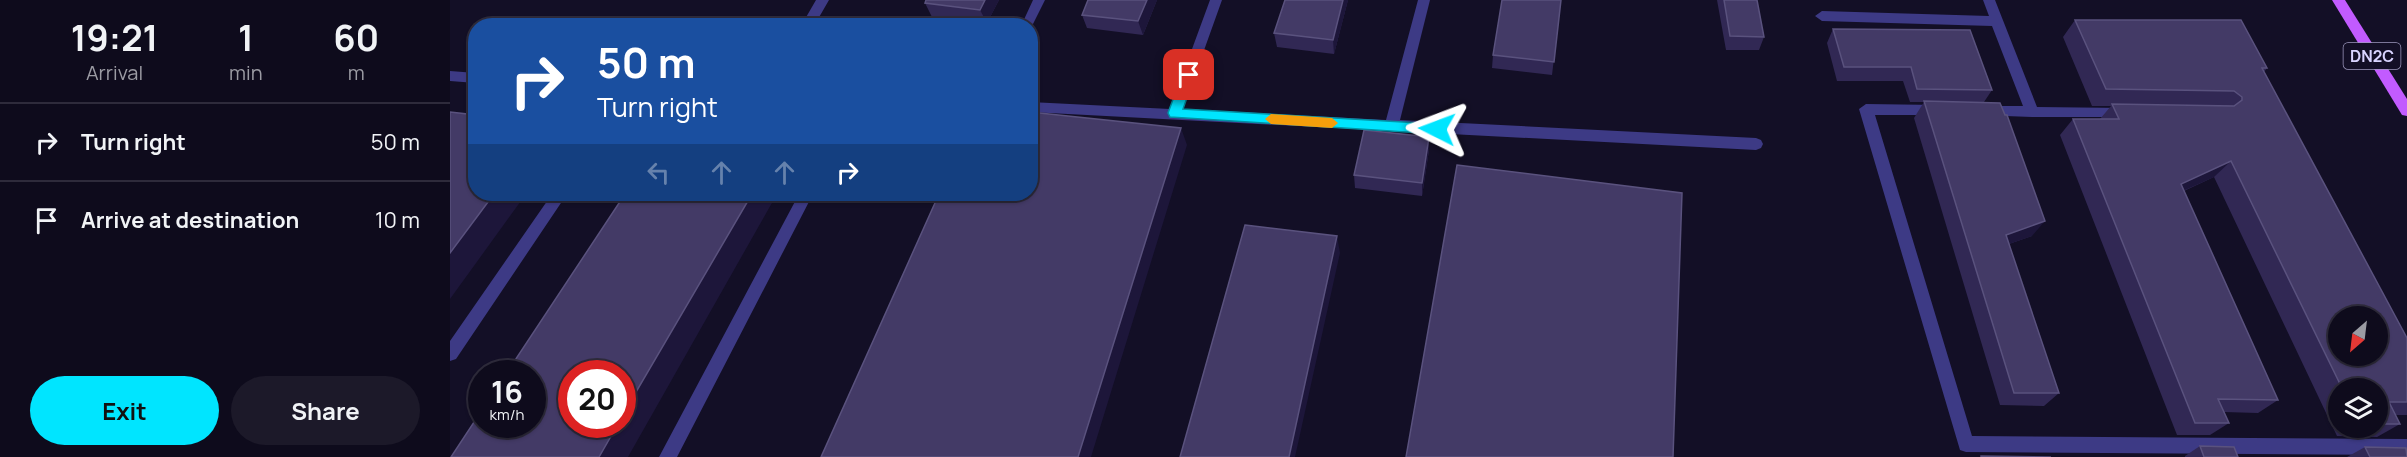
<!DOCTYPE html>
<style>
body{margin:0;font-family:Manrope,sans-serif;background:#1c1929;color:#f1f3f6;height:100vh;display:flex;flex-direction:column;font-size:22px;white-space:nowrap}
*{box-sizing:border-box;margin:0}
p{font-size:20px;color:#9b9ba3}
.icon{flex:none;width:33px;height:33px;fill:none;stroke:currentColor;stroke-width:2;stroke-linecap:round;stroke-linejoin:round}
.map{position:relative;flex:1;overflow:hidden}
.drawer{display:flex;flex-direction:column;background:#0e0b1c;width:450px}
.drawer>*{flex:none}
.banner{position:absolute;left:18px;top:18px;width:570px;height:183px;border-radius:24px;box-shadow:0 2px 4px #0004,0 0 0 2px #2e2b3b;background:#1a4fa0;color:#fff;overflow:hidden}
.needle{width:39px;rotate:208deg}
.controls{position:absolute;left:1878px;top:306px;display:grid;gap:12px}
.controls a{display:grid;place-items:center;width:60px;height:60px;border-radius:50%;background:#0e0b1c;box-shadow:0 2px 4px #0004,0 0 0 2px #2e2b3b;font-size:30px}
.speed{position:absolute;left:18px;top:360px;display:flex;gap:12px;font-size:30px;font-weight:700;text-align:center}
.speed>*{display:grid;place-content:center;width:78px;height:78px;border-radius:50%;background:#0e0b1c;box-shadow:0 2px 4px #0004,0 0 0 2px #2e2b3b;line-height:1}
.speed small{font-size:15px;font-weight:400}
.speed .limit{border:9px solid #d22;background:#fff;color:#111}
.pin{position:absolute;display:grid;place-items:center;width:51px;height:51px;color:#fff;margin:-26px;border-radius:12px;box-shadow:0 3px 9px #0006}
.me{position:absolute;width:66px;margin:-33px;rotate:273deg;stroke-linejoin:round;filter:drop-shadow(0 0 4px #0008)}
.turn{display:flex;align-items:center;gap:21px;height:126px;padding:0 30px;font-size:27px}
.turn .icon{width:78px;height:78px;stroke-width:2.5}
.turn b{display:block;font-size:42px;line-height:51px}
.lanes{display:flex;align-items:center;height:57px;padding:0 30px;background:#0003;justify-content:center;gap:30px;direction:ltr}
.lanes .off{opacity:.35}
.eta{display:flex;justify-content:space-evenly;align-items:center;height:102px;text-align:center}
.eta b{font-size:36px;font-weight:700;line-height:42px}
.cta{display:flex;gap:12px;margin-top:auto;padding:12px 30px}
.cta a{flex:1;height:69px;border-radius:36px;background:#00e5ff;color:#111;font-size:24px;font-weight:700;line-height:69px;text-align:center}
.cta a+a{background:#1c1929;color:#f1f3f6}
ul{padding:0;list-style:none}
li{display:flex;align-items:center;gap:18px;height:78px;padding:0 30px;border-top:2px solid #2e2b3b}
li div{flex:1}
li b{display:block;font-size:22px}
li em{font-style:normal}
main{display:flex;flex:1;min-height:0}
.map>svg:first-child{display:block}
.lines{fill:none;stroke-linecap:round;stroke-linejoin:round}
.lane{fill:#3d3a85;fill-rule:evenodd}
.primary{fill:#c25bff;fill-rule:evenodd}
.wall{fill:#312854;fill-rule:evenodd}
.shaded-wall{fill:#1d163a}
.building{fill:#433a66;stroke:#5a527e;stroke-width:1.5;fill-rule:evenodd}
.route{fill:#00e5ff;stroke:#0095a6;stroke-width:1.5}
.slow{fill:#f59e0b}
.labels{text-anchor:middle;stroke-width:6;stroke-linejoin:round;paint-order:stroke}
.shield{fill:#130f26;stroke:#9e99be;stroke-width:1.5}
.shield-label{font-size:16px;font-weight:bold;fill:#d9d4ff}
</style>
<main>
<section class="drawer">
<div class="eta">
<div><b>19:21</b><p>Arrival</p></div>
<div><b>1</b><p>min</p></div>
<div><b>60</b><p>m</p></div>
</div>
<ul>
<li><svg class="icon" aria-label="right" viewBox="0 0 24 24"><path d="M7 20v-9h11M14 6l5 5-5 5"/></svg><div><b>Turn right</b></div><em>50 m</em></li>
<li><svg class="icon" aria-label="arrive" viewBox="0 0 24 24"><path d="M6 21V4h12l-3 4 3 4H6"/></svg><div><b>Arrive at destination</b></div><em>10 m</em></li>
</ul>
<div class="cta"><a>Exit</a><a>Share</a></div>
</section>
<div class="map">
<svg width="1957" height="457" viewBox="0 0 1957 457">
<rect width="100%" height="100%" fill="#130f26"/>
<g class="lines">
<path class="lane" d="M 366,0 L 379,0 L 364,26 L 351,26 Z
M 583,0 L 595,0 L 580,30 L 580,26 L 571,26 Z
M 760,0 L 772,0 L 733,109 L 936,120 L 968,0 L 980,0 L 950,120 L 1306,138 L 1311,140 L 1313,144 L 1311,148 L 1306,150 L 580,112 L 580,102 L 720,109 Z
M 1533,0 L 1545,0 L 1587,107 L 1675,108 L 1680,109 L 1682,113 L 1680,117 L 1582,117 L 1528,115 L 1526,111 L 1533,106 L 1573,106 L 1542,26 L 1372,21 L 1365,16 L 1372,11 L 1539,16 Z
M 0,71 L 26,73 L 26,83 L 0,81 Z
M 1416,104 L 1488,105 L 1495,110 L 1488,115 L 1425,115 L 1522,436 L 1957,439 L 1957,455 L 1516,452 L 1510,450 L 1409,109 Z
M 102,194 L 117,194 L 6,359 L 0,361 L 0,341 Z
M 349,194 L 363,194 L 227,457 L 209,457 Z"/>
<path class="primary" d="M 1882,0 L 1895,0 L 1957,99 L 1957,116 L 1952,115 Z"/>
</g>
<path class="wall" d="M 549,0 L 537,23 L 482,17 L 475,3 Z
M 707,0 L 693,35 L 637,28 L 632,15 Z
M 898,0 L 884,54 L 827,47 L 824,33 Z
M 1111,0 L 1102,75 L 1042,68 L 1043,55 Z
M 1267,0 L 1307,0 L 1314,37 L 1309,50 L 1276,50 Z
M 1625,20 L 1817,68 L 1814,72 L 1957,338 L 1957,415 L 1945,415 L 1950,424 L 1927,437 L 1887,436 L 1764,177 L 1734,191 L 1828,400 L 1808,413 L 1774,412 L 1779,423 L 1760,435 L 1727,435 L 1610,135 L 1623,119 L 1650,119 L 1661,106 L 1642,106 L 1613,37 ZM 1888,388 L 1928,388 L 1928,428 L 1888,428 Z
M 1383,29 L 1542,90 L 1534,102 L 1582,236 L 1559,244 L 1609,393 L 1594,406 L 1550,405 L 1464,118 L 1474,102 L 1460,102 L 1453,81 L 1387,81 L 1377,43 Z
M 979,150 L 972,196 L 905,188 L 904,175 Z
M 1750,446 L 1788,457 L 1735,457 L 1735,456 Z
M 1915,447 L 1957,457 L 1897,457 Z"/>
<path class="shaded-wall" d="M 535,0 L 549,0 L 537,23 L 530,10 Z
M 697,0 L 707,0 L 693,35 L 688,21 Z
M 893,0 L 898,0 L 884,54 L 883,40 Z
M 731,128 L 737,145 L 641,457 L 628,457 Z
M 979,137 L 979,150 L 972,196 L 972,183 Z
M 1781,161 L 1764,177 L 1715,199 L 1731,184 Z
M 44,194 L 76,194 L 0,299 L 0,253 Z
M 302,194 L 327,194 L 178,457 L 149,457 L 168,424 L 172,424 L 172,416 Z
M 1595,221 L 1582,236 L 1544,249 L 1556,235 Z
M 887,236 L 890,253 L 845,457 L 839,457 Z"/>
<path class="building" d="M 476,0 L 535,0 L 530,10 L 475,3 Z
M 638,0 L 697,0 L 688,21 L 632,15 Z
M 835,0 L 893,0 L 883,40 L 824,33 Z
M 1052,0 L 1111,0 L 1104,62 L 1043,55 Z
M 1274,0 L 1307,0 L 1314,37 L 1280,36 Z
M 1625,20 L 1791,20 L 1817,68 L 1812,68 L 1957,338 L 1957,402 L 1939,402 L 1950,424 L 1928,424 L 1928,388 L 1892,388 L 1781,161 L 1731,184 L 1828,400 L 1768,399 L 1779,423 L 1745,423 L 1623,119 L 1669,119 L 1662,104 L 1784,106 L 1792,100 L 1792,97 L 1784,91 L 1656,89 ZM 1888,316 L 1928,316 L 1928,356 L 1888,356 Z
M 1383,29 L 1520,30 L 1542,90 L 1467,89 L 1461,67 L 1394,67 Z
M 1474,101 L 1550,103 L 1555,115 L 1557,115 L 1595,221 L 1556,235 L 1609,393 L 1564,393 Z
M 0,112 L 26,115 L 26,194 L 44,194 L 0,253 Z
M 580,112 L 731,128 L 628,457 L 371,457 L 489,194 L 580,194 Z
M 914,130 L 979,137 L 972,183 L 904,175 Z
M 1007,165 L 1232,193 L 1223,457 L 956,457 Z
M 175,194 L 302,194 L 172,416 L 172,374 L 122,374 L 122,424 L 168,424 L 149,457 L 1,457 L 32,410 L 32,424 L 82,424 L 82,374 L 56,374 Z
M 795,225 L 887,236 L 839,457 L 730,457 Z
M 1750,446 L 1784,447 L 1788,457 L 1754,457 Z
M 1915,447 L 1956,448 L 1957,457 L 1920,457 Z
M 1531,456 L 1601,457 L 1531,457 Z"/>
<path class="route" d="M 739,71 L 745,75 L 733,109 L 987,124 L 994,129 L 987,134 L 720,117 L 718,113 L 732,75 Z"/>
<path class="slow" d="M 821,114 L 882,118 L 888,123 L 882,128 L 821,124 L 815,119 Z"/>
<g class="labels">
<rect class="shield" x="1893.5" y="43" width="57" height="26" rx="4.5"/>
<g class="shield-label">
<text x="1922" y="62">DN2C</text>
</g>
</g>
</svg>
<div class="controls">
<a><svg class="needle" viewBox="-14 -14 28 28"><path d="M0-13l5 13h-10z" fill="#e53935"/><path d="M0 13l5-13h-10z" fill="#9b9ba3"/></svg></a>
<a><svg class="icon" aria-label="layers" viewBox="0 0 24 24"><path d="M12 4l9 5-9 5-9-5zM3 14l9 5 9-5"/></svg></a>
</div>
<div class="speed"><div>16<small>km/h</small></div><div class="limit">20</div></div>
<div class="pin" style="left:739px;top:75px;background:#d93025"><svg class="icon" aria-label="arrive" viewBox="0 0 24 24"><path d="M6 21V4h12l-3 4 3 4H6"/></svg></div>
<svg class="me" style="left:987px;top:129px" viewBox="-20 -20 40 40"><path d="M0-17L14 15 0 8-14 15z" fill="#00e5ff" stroke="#fff" stroke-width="4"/></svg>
<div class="banner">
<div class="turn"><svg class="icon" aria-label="right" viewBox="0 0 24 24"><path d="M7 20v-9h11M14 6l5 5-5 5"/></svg><div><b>50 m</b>Turn right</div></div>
<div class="lanes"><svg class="icon off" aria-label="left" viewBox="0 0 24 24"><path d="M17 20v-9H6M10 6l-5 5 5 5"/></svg><svg class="icon off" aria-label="ahead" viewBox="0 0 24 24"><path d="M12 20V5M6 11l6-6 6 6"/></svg><svg class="icon off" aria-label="ahead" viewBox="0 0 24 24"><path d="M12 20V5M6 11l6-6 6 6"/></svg><svg class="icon" aria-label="right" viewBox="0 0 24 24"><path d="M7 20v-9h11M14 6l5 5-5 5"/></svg></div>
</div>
</div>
</main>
